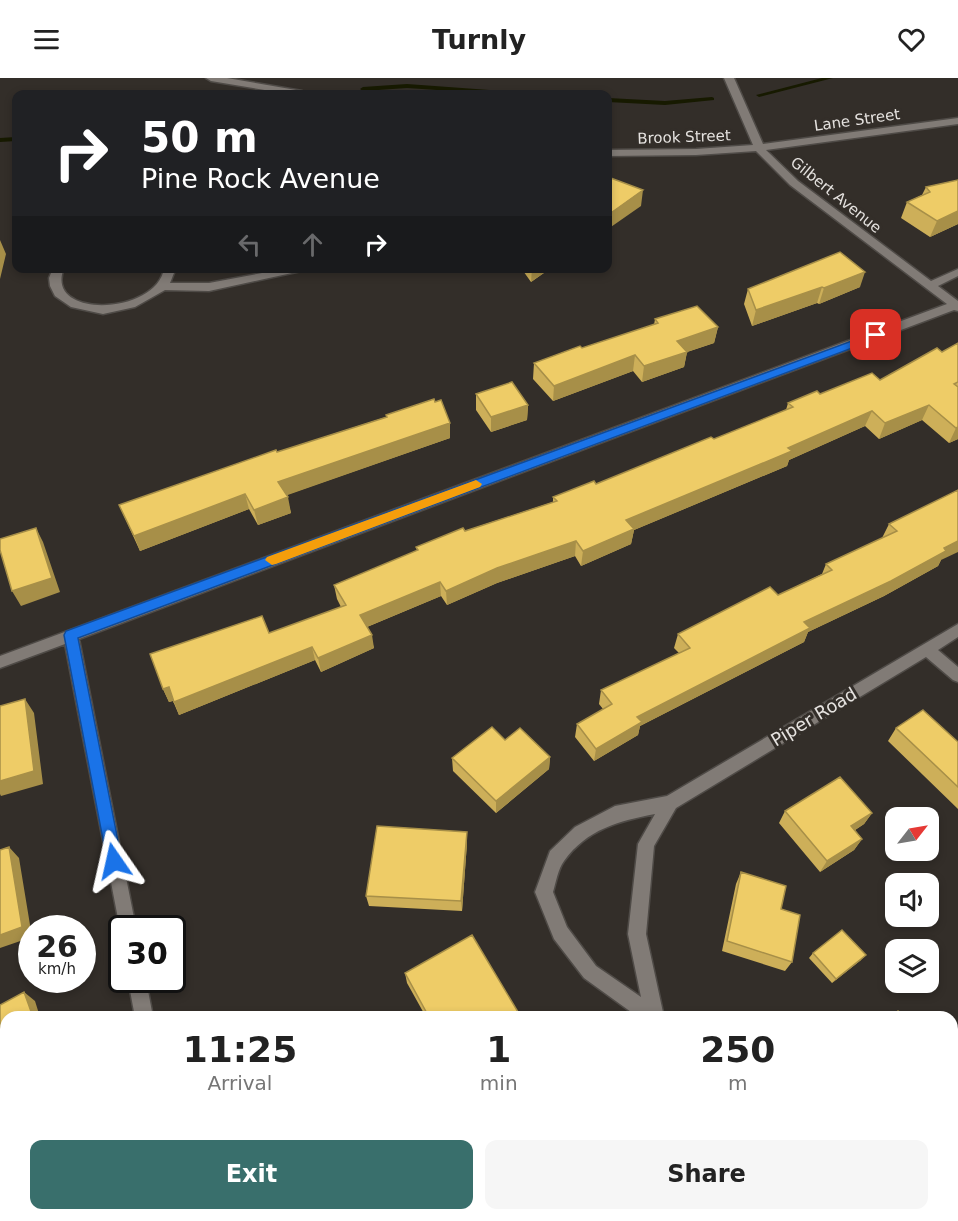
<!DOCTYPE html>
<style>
body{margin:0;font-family:"DejaVu Sans",sans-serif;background:#f6f6f6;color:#222;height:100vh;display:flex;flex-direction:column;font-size:22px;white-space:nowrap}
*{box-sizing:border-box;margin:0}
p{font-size:20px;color:#767676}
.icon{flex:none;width:33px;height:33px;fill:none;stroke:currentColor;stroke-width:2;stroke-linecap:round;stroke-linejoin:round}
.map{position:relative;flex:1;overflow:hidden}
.details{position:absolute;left:0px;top:933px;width:958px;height:210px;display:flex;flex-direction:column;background:#fff;border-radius:18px 18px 0 0;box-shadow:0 3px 9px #0003}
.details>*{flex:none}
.hud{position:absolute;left:12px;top:12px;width:600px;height:183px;border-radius:12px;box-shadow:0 3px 9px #0003;background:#202124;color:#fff;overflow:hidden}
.needle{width:39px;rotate:59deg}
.controls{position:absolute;left:885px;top:729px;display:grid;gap:12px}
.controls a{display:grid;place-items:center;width:54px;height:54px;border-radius:12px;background:#fff;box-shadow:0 3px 9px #0003;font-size:30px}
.speed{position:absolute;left:18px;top:837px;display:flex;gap:12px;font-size:30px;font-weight:700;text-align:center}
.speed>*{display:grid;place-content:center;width:78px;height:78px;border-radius:50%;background:#fff;box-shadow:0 3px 9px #0003;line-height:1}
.speed small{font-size:15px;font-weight:400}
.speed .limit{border:3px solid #111;border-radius:9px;background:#fff;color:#111}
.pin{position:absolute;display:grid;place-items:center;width:51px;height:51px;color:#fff;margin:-26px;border-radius:12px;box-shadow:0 3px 9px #0006}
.me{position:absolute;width:66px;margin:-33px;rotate:349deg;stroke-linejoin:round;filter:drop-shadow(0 0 4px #0008)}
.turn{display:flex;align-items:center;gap:21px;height:126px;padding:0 30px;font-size:27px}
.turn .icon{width:78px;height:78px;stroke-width:2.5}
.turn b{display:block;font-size:42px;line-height:51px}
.lanes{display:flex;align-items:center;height:57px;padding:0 30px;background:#0003;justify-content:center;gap:30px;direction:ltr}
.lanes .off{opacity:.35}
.eta{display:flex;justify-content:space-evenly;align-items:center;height:102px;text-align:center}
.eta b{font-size:36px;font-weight:600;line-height:42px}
.primary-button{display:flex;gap:12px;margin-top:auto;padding:12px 30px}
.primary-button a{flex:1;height:69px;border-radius:12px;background:#396f6c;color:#fff;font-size:24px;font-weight:600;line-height:69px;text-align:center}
.primary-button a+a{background:#f6f6f6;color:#222}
header{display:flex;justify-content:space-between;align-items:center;height:78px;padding:0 30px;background:#fff;font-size:27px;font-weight:600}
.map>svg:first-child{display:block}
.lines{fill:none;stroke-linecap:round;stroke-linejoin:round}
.stream{fill:#171a00;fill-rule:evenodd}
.minor-casing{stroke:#4f4b47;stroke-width:3}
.minor{fill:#817b76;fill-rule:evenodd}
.wall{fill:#cdaf59}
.shaded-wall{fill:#a78f48}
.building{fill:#eecc67;stroke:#a78f48;stroke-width:1.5}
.route{fill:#1a73e8;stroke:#114b97;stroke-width:1.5}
.slow{fill:#f59e0b}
.labels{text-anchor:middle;stroke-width:6;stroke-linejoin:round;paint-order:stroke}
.far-street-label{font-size:15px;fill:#e5e2df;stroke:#332e29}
.street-label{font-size:18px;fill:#e5e2df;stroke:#332e29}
</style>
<header><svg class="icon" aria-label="menu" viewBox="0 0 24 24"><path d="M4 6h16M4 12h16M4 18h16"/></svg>Turnly<svg class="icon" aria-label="heart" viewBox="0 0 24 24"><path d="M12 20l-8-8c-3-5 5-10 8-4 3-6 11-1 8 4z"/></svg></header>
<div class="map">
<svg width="958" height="1143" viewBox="0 0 958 1143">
<rect width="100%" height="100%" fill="#332e29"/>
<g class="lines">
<path class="stream" d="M 822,0 L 833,0 L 759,19 L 756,17 Z
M 407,6 L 518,14 L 521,16 L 498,16 L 407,10 L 363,13 L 360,11 L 363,9 Z
M 712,19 L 714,20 L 714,22 L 665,27 L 608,24 L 608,20 L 665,23 Z
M 16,59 L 16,63 L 0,64 L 0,60 Z"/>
<defs>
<path id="minor" d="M 206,0 L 227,0 L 302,13 L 307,16 L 289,16 L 211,3 Z
M 724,0 L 734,0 L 763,66 L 958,40 L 958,46 L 766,72 L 798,103 L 931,203 L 958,191 L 958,198 L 938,208 L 958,223 L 958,233 L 954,232 L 79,561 L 136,850 L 122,850 L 121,856 L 65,566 L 0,590 L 0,578 L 947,226 L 790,107 L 756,73 L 696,77 L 608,78 L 608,72 L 696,71 L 753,67 Z
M 53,190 L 64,190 C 43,242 158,237 164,190 L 176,190 L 170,205 L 209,205 L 289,190 L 315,190 L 209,213 L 165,212 L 135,229 L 103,236 L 71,229 L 55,218 L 50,208 L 49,200 Z
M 958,546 L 958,559 L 938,572 L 958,589 L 958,604 L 953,602 L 926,579 L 676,730 L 654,768 L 646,856 L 664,939 L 638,939 L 584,900 L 554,861 L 535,814 L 550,773 L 575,749 L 615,728 L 667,718 ZM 655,736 L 638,766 L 628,856 L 641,919 L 596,888 L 567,849 L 553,814 C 556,804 558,791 564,783 C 587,751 619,743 655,736 Z
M 128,902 L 146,902 L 153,939 L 135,939 Z
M 6,1112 L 6,1133 L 0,1135 L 0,1114 Z
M 117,1137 L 137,1137 L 137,1143 L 117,1143 Z
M 793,1137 L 816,1137 L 818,1143 L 795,1143 Z"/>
</defs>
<use href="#minor" class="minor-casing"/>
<use href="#minor" class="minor"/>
</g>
<path class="wall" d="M 958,102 L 958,146 L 930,159 L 901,140 L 907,124 L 922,117 L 926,109 Z
M 840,174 L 860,209 L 819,226 L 817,225 L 752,248 L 744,226 L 748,211 Z
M 521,190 L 551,190 L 531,204 Z
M 655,241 L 718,249 L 714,265 L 687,274 L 684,289 L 642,304 L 633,293 L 553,323 L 533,301 L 534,285 L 654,247 Z
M 958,265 L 958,361 L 949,365 L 922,342 L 879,361 L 865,348 L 789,382 L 787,388 L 634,452 L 631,466 L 581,488 L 575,478 L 497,505 L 447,527 L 441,518 L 367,549 L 374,570 L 321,594 L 315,582 L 179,637 L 173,623 L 169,624 L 163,611 L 269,555 L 341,529 L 337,521 L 334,507 L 417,473 L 416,469 L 553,424 L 553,419 L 596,406 L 714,361 L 786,332 L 788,325 L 820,316 L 880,302 L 942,274 Z
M 476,316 L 528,327 L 527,342 L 491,354 L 476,332 Z
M 386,337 L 450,360 L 286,417 L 291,435 L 258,447 L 249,431 L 140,473 L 119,427 L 277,374 L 386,339 Z
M 889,446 L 941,482 L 938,488 L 884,518 L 808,554 L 804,564 L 640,648 L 638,657 L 594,683 L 575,659 L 577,646 L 603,631 L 599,626 L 601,612 L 679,575 L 674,570 L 678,556 L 778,517 L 822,496 L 826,486 L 882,460 Z
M 896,650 L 958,664 L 958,731 L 888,663 Z
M 505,662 L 550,679 L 549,691 L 496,735 L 453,693 L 452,680 Z
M 785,733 L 872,735 L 864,746 L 855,752 L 862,761 L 854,772 L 820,794 L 779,745 Z
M 467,754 L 467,765 L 462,833 L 369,828 L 366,818 Z
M 741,794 L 792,884 L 785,893 L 722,873 L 736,806 Z
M 813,875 L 861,882 L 832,905 L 809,880 Z
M 405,895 L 521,939 L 426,939 L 407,905 Z
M 571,1137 L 668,1137 L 672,1143 L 575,1143 Z
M 929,1137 L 952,1137 L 958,1143 L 934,1143 Z"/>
<path class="shaded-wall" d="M 643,112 L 641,128 L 608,151 L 608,137 Z
M 958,133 L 958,146 L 930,159 L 937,143 Z
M 0,162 L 6,176 L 0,201 Z
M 532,190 L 551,190 L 531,204 Z
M 865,194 L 860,209 L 819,226 L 824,210 Z
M 822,209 L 817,225 L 752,248 L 756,232 Z
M 718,249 L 714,265 L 687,274 L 684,289 L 642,304 L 644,288 L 677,263 Z
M 635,277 L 633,293 L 553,323 L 554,308 Z
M 528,327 L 527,342 L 491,354 L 491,339 Z
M 929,327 L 922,342 L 879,361 L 885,345 Z
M 872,333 L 865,348 L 789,382 L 787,388 L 634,452 L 631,466 L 581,488 L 583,473 L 626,442 Z
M 450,345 L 450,360 L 282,419 L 278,404 Z
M 958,349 L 958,361 L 949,365 L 956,350 Z
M 245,416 L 249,431 L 140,473 L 134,458 Z
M 288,419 L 291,435 L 258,447 L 254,432 Z
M 36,450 L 43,464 L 60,514 L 21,528 L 12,513 Z
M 576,463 L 575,478 L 497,505 L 447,527 L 446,513 L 497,490 Z
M 958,463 L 958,474 L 941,482 L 938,488 L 884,518 L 808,554 L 804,564 L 640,648 L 638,657 L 594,683 L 596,671 L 637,639 L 804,544 Z
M 440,504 L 441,518 L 362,551 L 360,537 Z
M 372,557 L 374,570 L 321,594 L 318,580 Z
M 312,569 L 315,582 L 179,637 L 174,624 Z
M 169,609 L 175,622 L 169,624 L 163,611 Z
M 25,621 L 34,635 L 43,706 L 1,718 L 0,716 L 0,703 Z
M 550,679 L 549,691 L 496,735 L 496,723 Z
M 872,735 L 864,746 L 843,760 L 851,748 Z
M 467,754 L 467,765 L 462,833 L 461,823 Z
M 862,761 L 854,772 L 820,794 L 827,783 Z
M 9,769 L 19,780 L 32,859 L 0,870 L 0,857 Z
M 866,877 L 861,882 L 832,905 L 836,901 Z
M 24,914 L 35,923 L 40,939 L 33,939 Z
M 6,984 L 6,998 L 0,1001 L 0,987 Z"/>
<path class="building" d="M 608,99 L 643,112 L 608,137 Z
M 958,102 L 958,133 L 937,143 L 907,124 L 930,114 L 926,109 Z
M 840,174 L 865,194 L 824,210 L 822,209 L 756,232 L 748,211 Z
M 697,228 L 718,249 L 677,263 L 687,274 L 644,288 L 635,277 L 554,308 L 534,285 L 580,268 L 582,270 L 658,245 L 655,241 Z
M 958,265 L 958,304 L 954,306 L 958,309 L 958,349 L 956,350 L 929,327 L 885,345 L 872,333 L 788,370 L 792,373 L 626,442 L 634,451 L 583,473 L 576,463 L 497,490 L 446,513 L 440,504 L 360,537 L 372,557 L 318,580 L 312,569 L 174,624 L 169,609 L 163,611 L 150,576 L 262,538 L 269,555 L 346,527 L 334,507 L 418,472 L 416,469 L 463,450 L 465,453 L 557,423 L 553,419 L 594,403 L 596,406 L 711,359 L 714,361 L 793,329 L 788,325 L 817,313 L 820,316 L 872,295 L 880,302 L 937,270 L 942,274 Z
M 512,304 L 528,327 L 491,339 L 476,316 Z
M 434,321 L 435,324 L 441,322 L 450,345 L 278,404 L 288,419 L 254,432 L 245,416 L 134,458 L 119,427 L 276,372 L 277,374 L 387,339 L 386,337 Z
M 958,412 L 958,463 L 944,470 L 946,473 L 891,503 L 804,544 L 810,550 L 637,639 L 642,644 L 596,671 L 577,646 L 612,626 L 601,612 L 690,570 L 678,556 L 770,509 L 778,517 L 832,492 L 826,486 L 897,453 L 889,446 Z
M 36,450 L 52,500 L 12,513 L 0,472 L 0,461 Z
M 25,621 L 34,693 L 0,703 L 0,628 Z
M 923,632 L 958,664 L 958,709 L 896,650 Z
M 492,649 L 505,662 L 520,650 L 550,679 L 496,723 L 452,680 Z
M 840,699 L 872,735 L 851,748 L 862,761 L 827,783 L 785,733 Z
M 377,748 L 467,754 L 461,823 L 366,818 Z
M 9,769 L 22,849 L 0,857 L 0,772 Z
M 741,794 L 786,808 L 781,831 L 800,837 L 792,884 L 727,863 Z
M 842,852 L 866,877 L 836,901 L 813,875 Z
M 472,857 L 521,939 L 429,939 L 405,895 Z
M 24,914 L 33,939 L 6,939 L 6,984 L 0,987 L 0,927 Z
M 898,933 L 903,939 L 890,939 Z
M 952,1062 L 958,1069 L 958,1143 L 950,1143 L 945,1137 L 952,1137 Z
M 577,1137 L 668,1137 L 672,1143 L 581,1143 Z"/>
<path class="route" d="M 876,254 L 881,257 L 879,260 L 78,560 L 122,783 L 119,788 L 114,790 L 108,788 L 64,557 L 66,553 Z"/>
<path class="slow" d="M 476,402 L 482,406 L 480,409 L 276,486 L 272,487 L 265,482 L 267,479 Z"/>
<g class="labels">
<g class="far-street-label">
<text transform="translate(857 42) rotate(-8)" y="5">Lane Street</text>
<text transform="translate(684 59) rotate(-2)" y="5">Brook Street</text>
<text transform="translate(836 117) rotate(39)" y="5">Gilbert Avenue</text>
</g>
<g class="street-label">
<text transform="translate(814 639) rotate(-31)" y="6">Piper Road</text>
</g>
</g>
</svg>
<div class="controls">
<a><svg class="needle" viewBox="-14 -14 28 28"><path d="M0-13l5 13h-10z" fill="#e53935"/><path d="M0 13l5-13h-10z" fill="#767676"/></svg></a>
<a><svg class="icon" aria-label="sound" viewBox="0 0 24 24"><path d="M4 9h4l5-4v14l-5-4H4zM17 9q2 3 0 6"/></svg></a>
<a><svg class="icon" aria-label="layers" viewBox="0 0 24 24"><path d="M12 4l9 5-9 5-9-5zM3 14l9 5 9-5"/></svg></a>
</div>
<div class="speed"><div>26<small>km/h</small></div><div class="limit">30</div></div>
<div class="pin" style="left:876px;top:257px;background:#d93025"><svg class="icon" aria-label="arrive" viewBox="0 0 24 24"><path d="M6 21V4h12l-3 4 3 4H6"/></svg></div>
<svg class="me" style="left:114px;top:783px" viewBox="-20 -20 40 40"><path d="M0-17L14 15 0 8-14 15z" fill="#1a73e8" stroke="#fff" stroke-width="4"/></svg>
<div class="hud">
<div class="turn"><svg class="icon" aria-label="right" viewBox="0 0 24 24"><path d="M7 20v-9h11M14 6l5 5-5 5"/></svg><div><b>50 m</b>Pine Rock Avenue</div></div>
<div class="lanes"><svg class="icon off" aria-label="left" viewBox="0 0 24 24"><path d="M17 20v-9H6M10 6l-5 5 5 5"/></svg><svg class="icon off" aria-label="ahead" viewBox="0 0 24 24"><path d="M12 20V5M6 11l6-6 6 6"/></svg><svg class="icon" aria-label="right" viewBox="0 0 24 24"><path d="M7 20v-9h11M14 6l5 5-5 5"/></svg></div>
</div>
<section class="details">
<div class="eta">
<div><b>11:25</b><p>Arrival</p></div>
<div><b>1</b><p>min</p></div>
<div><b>250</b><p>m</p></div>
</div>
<div class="primary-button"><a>Exit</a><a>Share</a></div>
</section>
</div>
